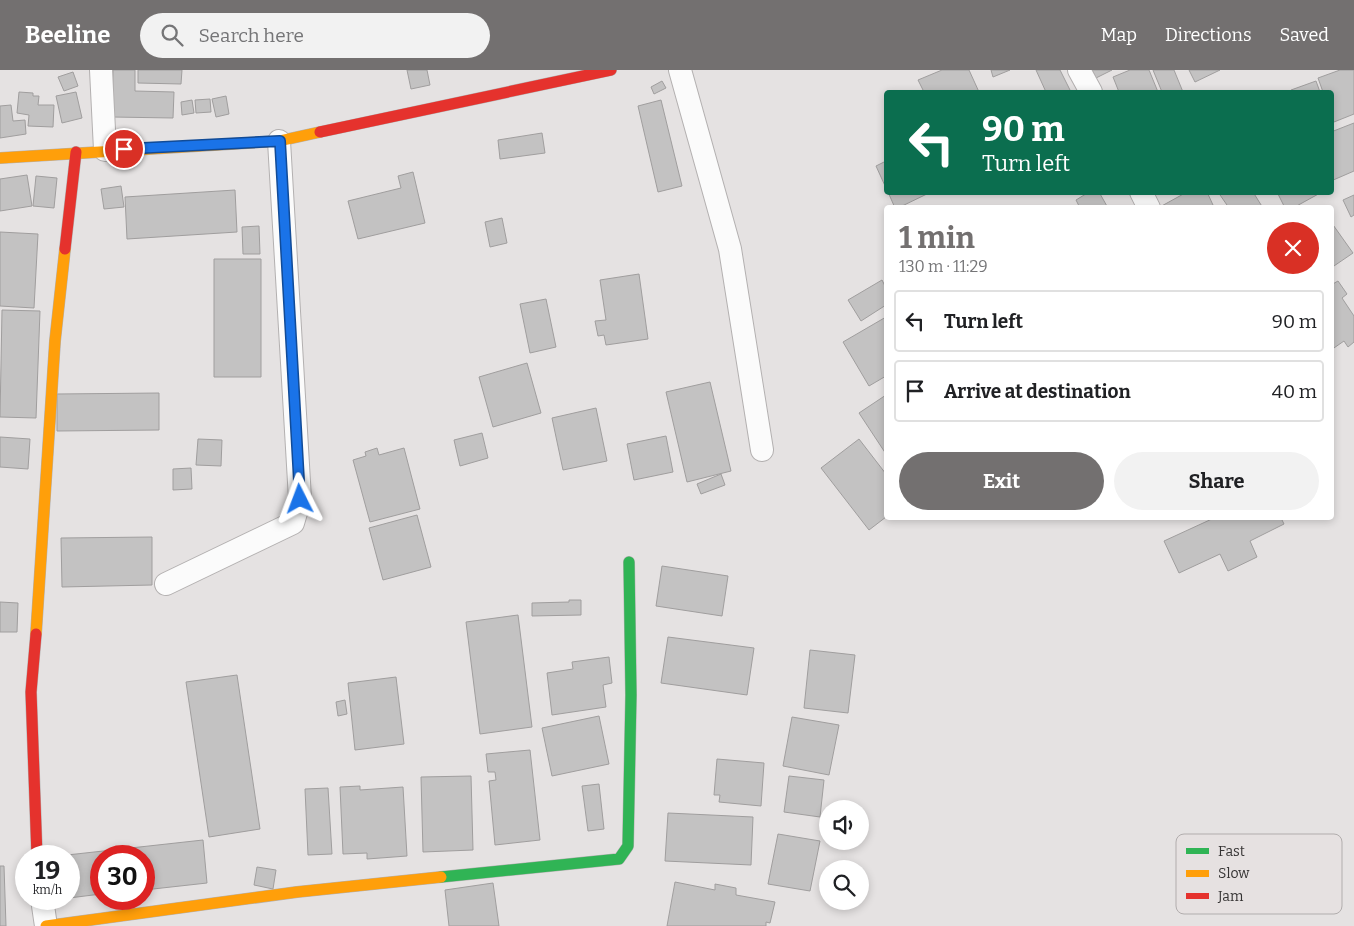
<!DOCTYPE html>
<meta charset="utf-8">
<style>
body{margin:0;font-family:Bitter,serif;background:#f2f2f2;color:#202124;height:100vh;display:flex;flex-direction:column;font-size:19px;white-space:nowrap}
*{box-sizing:border-box;margin:0}
p{font-size:16px;color:#757577}
.icon{flex:none;width:28px;height:28px;fill:none;stroke:currentColor;stroke-width:2;stroke-linecap:round;stroke-linejoin:round}
.map{position:relative;flex:1;overflow:hidden}
.side{position:absolute;left:884px;top:135px;width:450px;height:315px;display:flex;flex-direction:column;background:#fff;border-radius:5px;box-shadow:0 2px 8px #0003}
.side>*{flex:none}
.banner{position:absolute;left:884px;top:20px;width:450px;height:105px;border-radius:5px;box-shadow:0 2px 8px #0003;background:#0b6e4f;color:#fff;overflow:hidden}
.buttons{position:absolute;left:819px;top:730px;display:grid;gap:10px}
.buttons a{display:grid;place-items:center;width:50px;height:50px;border-radius:50%;background:#fff;box-shadow:0 2px 8px #0003;font-size:25px}
.speed{position:absolute;left:15px;top:775px;display:flex;gap:10px;font-size:25px;font-weight:700;text-align:center}
.speed>*{display:grid;place-content:center;width:65px;height:65px;border-radius:50%;background:#fff;box-shadow:0 2px 8px #0003;line-height:1}
.speed small{font-size:12px;font-weight:400}
.speed .limit{border:8px solid #d22;background:#fff;color:#111}
.pin{position:absolute;display:grid;place-items:center;width:42px;height:42px;color:#fff;margin:-21px;border:2px solid #fff;border-radius:50%;box-shadow:0 1px 5px #0007}
.me{position:absolute;width:55px;margin:-28px;rotate:357deg;stroke-linejoin:round;filter:drop-shadow(0 0 4px #0008)}
.turn{display:flex;align-items:center;gap:18px;height:105px;padding:0 15px;font-size:22px}
.turn .icon{width:65px;height:65px;stroke-width:2.5}
.turn b{display:block;font-size:35px;line-height:42px}
.round{display:grid;place-items:center;flex:none;width:52px;height:52px;border-radius:26px;background:#f2f2f2}
.headline{display:flex;align-items:center;justify-content:space-between;height:85px;padding:0 15px}
h1{font-size:30px;font-weight:700;line-height:38px;color:#737070}
.cta{display:flex;gap:10px;margin-top:auto;padding:10px 15px}
.cta a{flex:1;height:58px;border-radius:30px;background:#737070;color:#fff;font-size:20px;font-weight:700;line-height:58px;text-align:center}
.cta a+a{background:#f2f2f2;color:#202124}
ul{padding:0;list-style:none}
li{display:flex;align-items:center;gap:15px;height:62px;margin:0 10px 8px;padding:0 5px;border:2px solid #e0e0e0;border-radius:5px}
li div{flex:1}
li b{display:block;font-size:19px}
li em{font-style:normal}
header{display:flex;align-items:center;gap:30px;box-sizing:border-box;height:70px;padding:0 25px;background:#737070;color:#fff}
header strong{font-size:24px}
nav{display:flex;gap:28px;margin-inline-start:auto;font-size:18px}
.search{width:350px;height:45px;background:#f2f2f2;display:flex;align-items:center;gap:12px;box-sizing:border-box;padding:0 18px;border-radius:28px;color:#757577;font-size:19px}
.map>svg:first-child{display:block}
.building{fill:#c3c2c2;stroke:#a09e9e}
.lines{fill:none;stroke-linecap:round;stroke-linejoin:round}
.street-casing{stroke:#b3b0b0;stroke-width:24}
.fast-casing{stroke:#b3b0b0;stroke-width:12}
.slow-casing{stroke:#b3b0b0;stroke-width:12}
.jam-casing{stroke:#b3b0b0;stroke-width:12}
.street{stroke:#fbfbfb;stroke-width:22}
.fast{stroke:#30b455;stroke-width:11}
.slow{stroke:#ff9f0a;stroke-width:11}
.jam{stroke:#e5322d;stroke-width:11}
.route-casing{stroke:#114b97;stroke-width:12}
.route{stroke:#1a73e8;stroke-width:9}
.key{fill:#e6e1e1;stroke:#b1adad;stroke-width:1}
.key-label{font-size:14px;fill:#353333}
</style>
<header>
<strong>Beeline</strong>
<div class="search"><svg class="icon" aria-label="search" viewBox="0 0 24 24"><circle cx="10" cy="10" r="6"/><path d="M15 15l6 6"/></svg>Search here</div>
<nav><a>Map</a><a>Directions</a><a>Saved</a></nav>
</header>
<div class="map">
<svg width="1354" height="856" viewBox="0 0 1354 856">
<rect width="100%" height="100%" fill="#e5e2e2"/>
<path class="building" d="M 113,0 L 135,0 L 135,21 L 174,22 L 173,48 L 112,47 Z
M 138,0 L 182,0 L 181,14 L 138,13 Z
M 407,0 L 427,0 L 430,15 L 411,19 Z
M 942,0 L 969,0 L 979,22 L 924,22 L 918,10 Z
M 991,0 L 1010,0 L 993,7 Z
M 1036,0 L 1060,0 L 1071,22 L 1046,22 Z
M 1092,0 L 1112,0 L 1096,8 Z
M 1130,0 L 1149,0 L 1158,22 L 1119,22 L 1113,7 Z
M 1153,0 L 1174,0 L 1183,22 L 1162,22 Z
M 1189,0 L 1220,0 L 1195,12 Z
M 1340,0 L 1354,0 L 1354,44 L 1334,52 L 1331,45 L 1331,22 L 1323,22 L 1318,8 Z
M 73,2 L 78,16 L 64,21 L 58,7 Z
M 662,11 L 666,18 L 654,24 L 651,17 Z
M 1316,11 L 1320,22 L 1292,22 L 1291,20 Z
M 19,22 L 33,23 L 33,26 L 39,26 L 38,35 L 54,35 L 53,57 L 28,56 L 29,45 L 17,43 Z
M 76,22 L 82,48 L 62,53 L 56,26 Z
M 226,26 L 229,44 L 216,47 L 212,29 Z
M 210,29 L 211,42 L 196,43 L 195,30 Z
M 192,30 L 194,43 L 182,45 L 181,32 Z
M 661,30 L 682,116 L 658,122 L 638,36 Z
M 11,35 L 13,51 L 25,50 L 26,64 L 0,68 L 0,36 Z
M 1354,53 L 1354,101 L 1331,111 L 1331,62 Z
M 542,63 L 545,83 L 500,89 L 498,70 Z
M 886,91 L 886,118 L 876,96 Z
M 413,102 L 425,153 L 358,169 L 348,131 L 401,118 L 398,106 Z
M 27,105 L 32,136 L 0,141 L 0,109 Z
M 36,106 L 57,108 L 54,138 L 33,136 Z
M 121,116 L 124,137 L 104,139 L 101,119 Z
M 235,120 L 237,162 L 127,169 L 125,127 Z
M 888,122 L 931,122 L 898,138 L 895,138 Z
M 1089,122 L 1099,122 L 1108,138 L 1080,138 L 1076,130 Z
M 1187,122 L 1207,122 L 1213,135 L 1209,138 L 1158,138 Z
M 1218,122 L 1253,122 L 1263,138 L 1229,138 Z
M 1277,122 L 1322,122 L 1293,138 L 1285,138 Z
M 1354,125 L 1354,145 L 1351,147 L 1343,130 Z
M 502,148 L 507,173 L 490,177 L 485,152 Z
M 1331,152 L 1353,183 L 1331,198 Z
M 259,156 L 260,184 L 243,184 L 242,157 Z
M 0,162 L 38,164 L 34,238 L 0,236 Z
M 214,189 L 261,189 L 261,307 L 214,307 Z
M 639,204 L 648,269 L 606,275 L 604,265 L 598,266 L 595,251 L 606,250 L 600,210 Z
M 882,210 L 886,218 L 886,235 L 861,251 L 848,230 Z
M 1338,211 L 1347,224 L 1342,228 L 1354,246 L 1354,272 L 1348,277 L 1344,271 L 1331,280 L 1331,215 Z
M 546,229 L 556,277 L 530,283 L 520,234 Z
M 2,240 L 40,241 L 36,348 L 0,347 Z
M 886,247 L 886,306 L 869,316 L 843,272 Z
M 527,293 L 541,343 L 493,357 L 479,307 Z
M 710,312 L 731,401 L 687,412 L 666,322 Z
M 159,323 L 159,360 L 57,361 L 57,324 Z
M 886,325 L 886,384 L 859,343 Z
M 596,338 L 607,391 L 563,400 L 552,348 Z
M 482,363 L 488,388 L 460,396 L 454,370 Z
M 666,366 L 673,402 L 634,410 L 627,374 Z
M 0,367 L 30,369 L 28,399 L 0,397 Z
M 198,369 L 222,370 L 221,396 L 196,395 Z
M 859,369 L 886,404 L 886,447 L 869,460 L 821,398 Z
M 377,378 L 379,385 L 404,378 L 420,439 L 370,452 L 353,390 L 366,386 L 365,382 Z
M 191,398 L 192,419 L 173,420 L 173,399 Z
M 721,404 L 725,415 L 701,424 L 697,414 Z
M 417,445 L 431,497 L 383,510 L 369,458 Z
M 1214,448 L 1281,448 L 1284,454 L 1250,471 L 1257,487 L 1228,501 L 1220,484 L 1179,503 L 1164,471 Z
M 152,467 L 152,515 L 62,517 L 61,468 Z
M 662,496 L 728,506 L 722,546 L 656,536 Z
M 569,530 L 581,530 L 581,545 L 532,546 L 532,533 L 569,532 Z
M 0,532 L 18,533 L 17,562 L 0,562 Z
M 518,545 L 532,657 L 480,664 L 466,552 Z
M 668,567 L 754,578 L 747,625 L 661,613 Z
M 810,580 L 855,585 L 848,643 L 804,638 Z
M 609,587 L 612,613 L 603,615 L 606,637 L 552,645 L 547,603 L 573,599 L 572,592 Z
M 237,605 L 260,759 L 209,767 L 186,612 Z
M 396,607 L 404,674 L 355,680 L 348,613 Z
M 345,630 L 347,644 L 338,646 L 336,632 Z
M 599,646 L 609,694 L 552,706 L 542,658 Z
M 792,647 L 839,655 L 829,705 L 783,696 Z
M 530,680 L 540,770 L 495,775 L 489,711 L 496,710 L 495,702 L 488,702 L 486,684 Z
M 717,689 L 764,693 L 761,736 L 719,732 L 720,725 L 714,725 Z
M 471,706 L 473,780 L 423,782 L 421,707 Z
M 789,706 L 824,710 L 820,747 L 784,742 Z
M 599,714 L 604,759 L 588,761 L 582,716 Z
M 360,716 L 360,720 L 403,717 L 407,786 L 367,789 L 367,783 L 343,784 L 340,717 Z
M 328,718 L 332,784 L 308,785 L 305,719 Z
M 668,743 L 753,747 L 751,795 L 665,791 Z
M 778,764 L 820,771 L 810,821 L 768,814 Z
M 203,770 L 207,813 L 144,820 L 144,786 L 101,786 L 101,824 L 69,828 L 69,786 L 58,786 Z
M 0,796 L 4,796 L 6,856 L 0,856 Z
M 257,797 L 276,800 L 273,819 L 254,815 Z
M 675,812 L 715,820 L 715,814 L 736,818 L 736,825 L 775,832 L 770,853 L 766,852 L 766,856 L 667,856 Z
M 493,813 L 499,856 L 449,856 L 445,820 Z"/>
<g class="lines">
<defs>
<path id="street" d="M 101,0 L 105,80
M 680,0 L 730,179 L 762,380
M 1079,0 L 1091,22
M 1141,122 L 1149,138
M 166,514 L 293,453 L 300,429 L 279,71
M 42,829 L 46,856"/>
<path id="fast" d="M 441,807 L 619,789 L 628,776 L 631,625 L 629,492"/>
<path id="slow" d="M 0,88 L 279,71 L 320,62
M 36,564 L 55,271 L 65,179
M 46,856 L 297,822 L 441,807"/>
<path id="jam" d="M 320,62 L 611,0
M 65,179 L 76,82
M 36,564 L 31,622 L 37,786"/>
</defs>
<use href="#street" class="street-casing"/>
<use href="#fast" class="fast-casing"/>
<use href="#slow" class="slow-casing"/>
<use href="#jam" class="jam-casing"/>
<use href="#street" class="street"/>
<use href="#fast" class="fast"/>
<use href="#slow" class="slow"/>
<use href="#jam" class="jam"/>
</g>
<g class="lines">
<defs>
<path id="route" d="M 124,79 L 280,71 L 300,429"/>
</defs>
<use href="#route" class="route-casing"/>
<use href="#route" class="route"/>
</g>
<rect x="1176" y="764" width="166" height="80" rx="8" class="key"/>
<rect x="1186" y="778" width="23" height="6" fill="#30b455"/>
<rect x="1186" y="800" width="23" height="7" fill="#ff9f0a"/>
<rect x="1186" y="823" width="23" height="6" fill="#e5322d"/>
<g class="key-label">
<text x="1218" y="786">Fast</text>
<text x="1218" y="808">Slow</text>
<text x="1218" y="831">Jam</text>
</g>
</svg>
<div class="buttons">
<a><svg class="icon" aria-label="sound" viewBox="0 0 24 24"><path d="M4 9h4l5-4v14l-5-4H4zM17 9q2 3 0 6"/></svg></a>
<a><svg class="icon" aria-label="search" viewBox="0 0 24 24"><circle cx="10" cy="10" r="6"/><path d="M15 15l6 6"/></svg></a>
</div>
<div class="speed"><div>19<small>km/h</small></div><div class="limit">30</div></div>
<div class="pin" style="left:124px;top:79px;background:#d93025"><svg class="icon" aria-label="arrive" viewBox="0 0 24 24"><path d="M6 21V4h12l-3 4 3 4H6"/></svg></div>
<svg class="me" style="left:300px;top:429px" viewBox="-20 -20 40 40"><path d="M0-17L14 15 0 8-14 15z" fill="#1a73e8" stroke="#fff" stroke-width="4"/></svg>
<div class="banner">
<div class="turn"><svg class="icon" aria-label="left" viewBox="0 0 24 24"><path d="M17 20v-9H6M10 6l-5 5 5 5"/></svg><div><b>90 m</b>Turn left</div></div>
</div>
<section class="side">
<div class="headline"><div><h1>1 min</h1><p>130 m · 11:29</p></div><a class="round" style="background:#d93025;color:#fff"><svg class="icon" aria-label="close" viewBox="0 0 24 24"><path d="M6 6l12 12M18 6L6 18"/></svg></a></div>
<ul>
<li><svg class="icon" aria-label="left" viewBox="0 0 24 24"><path d="M17 20v-9H6M10 6l-5 5 5 5"/></svg><div><b>Turn left</b></div><em>90 m</em></li>
<li><svg class="icon" aria-label="arrive" viewBox="0 0 24 24"><path d="M6 21V4h12l-3 4 3 4H6"/></svg><div><b>Arrive at destination</b></div><em>40 m</em></li>
</ul>
<div class="cta"><a>Exit</a><a>Share</a></div>
</section>
</div>
